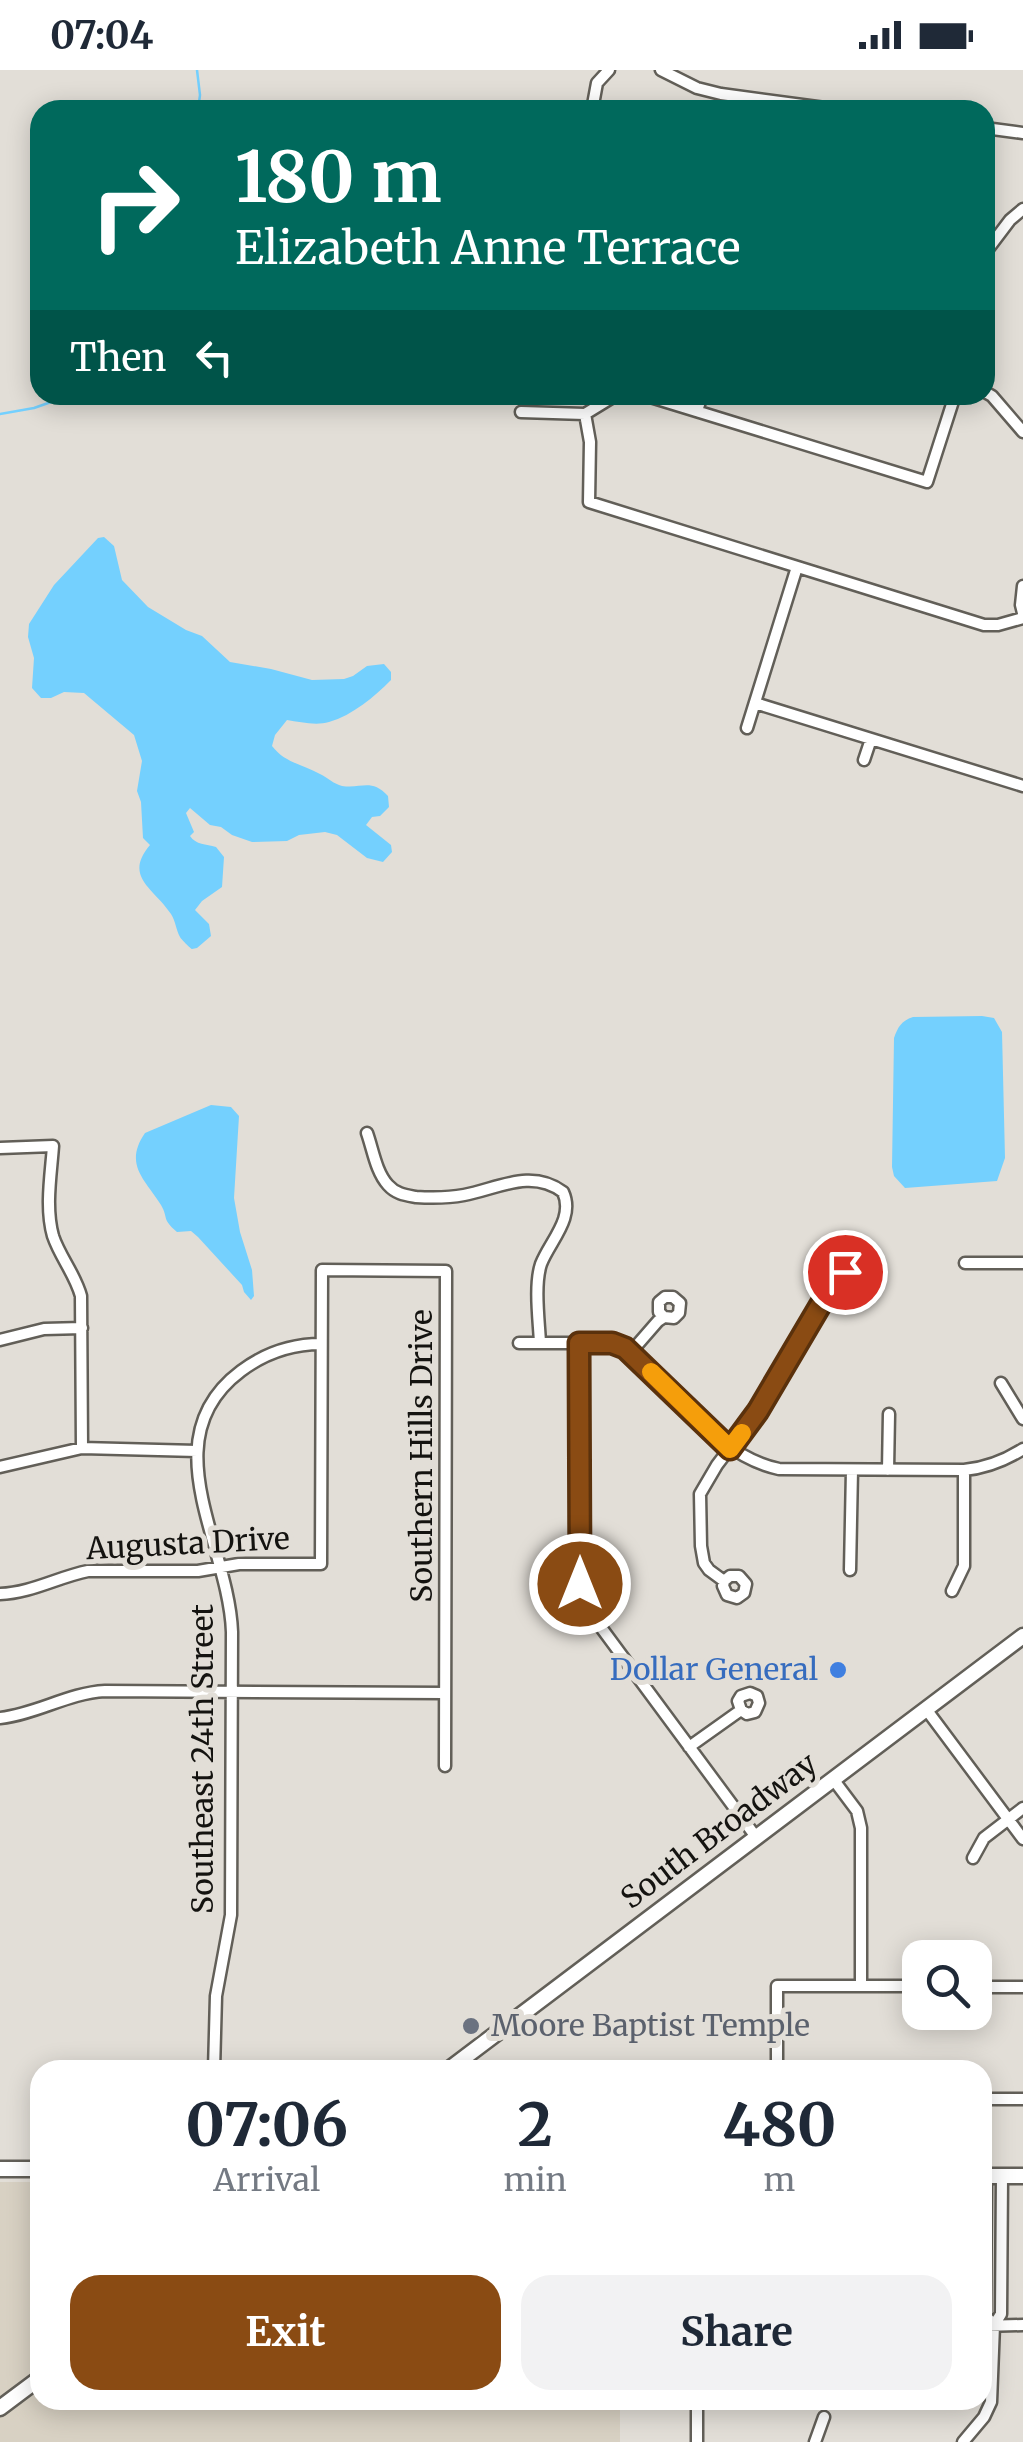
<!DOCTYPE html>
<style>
body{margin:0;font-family:Merriweather,serif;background:#f2f2f3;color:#1f2937;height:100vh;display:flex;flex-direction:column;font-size:38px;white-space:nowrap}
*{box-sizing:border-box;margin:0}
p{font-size:32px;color:#747a83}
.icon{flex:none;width:55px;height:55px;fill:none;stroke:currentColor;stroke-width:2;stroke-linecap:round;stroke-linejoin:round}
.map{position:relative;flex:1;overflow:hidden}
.side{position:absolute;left:30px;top:1990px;width:962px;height:350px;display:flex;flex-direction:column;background:#fff;border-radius:30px;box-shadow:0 5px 25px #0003}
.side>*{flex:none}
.hud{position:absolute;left:30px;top:30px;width:965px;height:305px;border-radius:30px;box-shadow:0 5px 25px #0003;background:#00695c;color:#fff;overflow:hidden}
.fabs{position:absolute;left:902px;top:1870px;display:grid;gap:20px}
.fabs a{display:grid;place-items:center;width:90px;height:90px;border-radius:20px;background:#fff;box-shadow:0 5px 25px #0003;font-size:50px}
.pin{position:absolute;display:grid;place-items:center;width:85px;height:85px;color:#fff;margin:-42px;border:5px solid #fff;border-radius:50%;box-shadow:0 2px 10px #0007}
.me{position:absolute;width:110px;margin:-55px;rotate:0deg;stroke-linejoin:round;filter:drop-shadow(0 0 8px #0008)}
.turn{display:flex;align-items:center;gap:35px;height:210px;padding:0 40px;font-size:45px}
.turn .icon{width:130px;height:130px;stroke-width:2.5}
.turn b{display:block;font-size:70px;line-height:85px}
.then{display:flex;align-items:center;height:95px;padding:0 40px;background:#0003;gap:20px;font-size:38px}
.eta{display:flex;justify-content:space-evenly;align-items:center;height:170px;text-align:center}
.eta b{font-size:60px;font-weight:700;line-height:70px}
.button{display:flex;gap:20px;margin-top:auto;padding:20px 40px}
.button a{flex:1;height:115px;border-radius:30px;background:#8a4b13;color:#fff;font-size:40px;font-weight:700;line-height:115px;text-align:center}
.button a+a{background:#f2f2f3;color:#1f2937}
.status{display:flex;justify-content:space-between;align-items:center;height:70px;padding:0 50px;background:#fff;direction:ltr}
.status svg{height:28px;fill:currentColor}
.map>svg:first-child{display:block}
.built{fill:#d8d1c3}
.water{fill:#74d0fe}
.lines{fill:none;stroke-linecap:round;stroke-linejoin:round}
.stream{stroke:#74d0fe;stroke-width:2.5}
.street-casing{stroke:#625f58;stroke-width:15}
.secondary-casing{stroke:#625f58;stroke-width:19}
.street{stroke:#fff;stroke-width:10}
.secondary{stroke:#fff;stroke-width:14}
.route-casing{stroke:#5a310c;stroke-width:25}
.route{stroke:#8a4b13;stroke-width:18}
.slow{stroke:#f59e0b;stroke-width:18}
.shop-dot{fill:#3f7fe0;stroke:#e2ded7;stroke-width:4}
.worship-dot{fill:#6b7280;stroke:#e2ded7;stroke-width:4}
.labels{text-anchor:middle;stroke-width:10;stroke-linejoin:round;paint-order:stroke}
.street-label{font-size:30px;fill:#141310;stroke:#e2ded7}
.shop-label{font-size:30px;fill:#366cbe;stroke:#e2ded7;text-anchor:end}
.worship-label{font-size:30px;fill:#5b616d;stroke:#e2ded7;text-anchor:start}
</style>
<div class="status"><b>07:04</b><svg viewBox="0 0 49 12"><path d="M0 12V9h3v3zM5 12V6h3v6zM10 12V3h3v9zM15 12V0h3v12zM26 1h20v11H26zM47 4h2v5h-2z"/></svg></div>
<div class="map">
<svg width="1023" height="2372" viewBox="0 0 1023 2372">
<rect width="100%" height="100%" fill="#e2ded7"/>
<path class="built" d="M 0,2112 L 40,2112 L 40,2330 L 620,2330 L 620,2372 L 0,2372 Z"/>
<path class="water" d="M 104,467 L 114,476 L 122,510 L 148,537 L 186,560 L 202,566 L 230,592 L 271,599 L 312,610 L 344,609 L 353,606 L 367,596 L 384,594 L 391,602 L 391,610 C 374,627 353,645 329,652 C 316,656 300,652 287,650 L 275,665 L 272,676 C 285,693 302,694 320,704 C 328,708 334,714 342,716 C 362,719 371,708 388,726 L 389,737 L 380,746 L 372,747 L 366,755 L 391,775 L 392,782 L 383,792 L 367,788 L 337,765 L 325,762 L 299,765 L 287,771 L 252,772 L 232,765 L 221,757 L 210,755 L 190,738 L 186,743 L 194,762 L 190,766 C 196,775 206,774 216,777 L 224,787 L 222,817 L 202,831 L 195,840 L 209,854 L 211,866 L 197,878 L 192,879 C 191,879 180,868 180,867 C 176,860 176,852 171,844 C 154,818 123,807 150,775 L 143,768 L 141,732 L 137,721 L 142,691 L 134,665 L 84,623 L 64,622 L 51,628 L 41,628 L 32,618 L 34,588 L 28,567 L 29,554 L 54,515 L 98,468 Z
M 982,946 L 994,948 L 1002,962 L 1005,1088 L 997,1111 L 905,1118 L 894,1106 L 892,1097 L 894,968 C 898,957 901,951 913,947 Z
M 211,1035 L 231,1037 L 239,1046 L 234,1128 L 240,1162 L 252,1200 L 254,1226 L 251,1230 L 244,1222 L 242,1215 L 198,1167 L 191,1161 L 177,1162 C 161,1148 169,1149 161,1135 C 146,1110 123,1095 145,1063 Z"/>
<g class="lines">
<path class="stream" d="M 197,0 L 200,25 L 198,40
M 180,325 L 211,329 L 214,325
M 0,344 L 34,338 L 71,325"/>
<defs>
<path id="street" d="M 661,0 L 697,18 L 721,24 L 840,40
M 592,40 L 597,13 L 609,0
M 985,58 L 1023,63
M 985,183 L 1010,150 L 1023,139
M 985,322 L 992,326 L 1023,362
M 644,325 L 927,412 L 955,325
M 697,341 L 702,325
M 521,342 L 585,344 L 616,325
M 585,344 L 590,372 L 589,432 L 984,555 L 998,555 L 1023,548
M 1023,516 L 1021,535 L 1023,543
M 755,633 L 1023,716
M 747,658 L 797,497
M 864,690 L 871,669
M 367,1063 C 373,1080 376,1102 388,1115 C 396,1124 405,1125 416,1127 C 432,1128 448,1128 464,1125 C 497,1119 531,1098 563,1122 C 575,1148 550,1171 541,1194 C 534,1215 539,1251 540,1273
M 0,1078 L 53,1076 C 51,1104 45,1138 53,1166 C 60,1187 75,1204 81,1226 L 82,1378
M 965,1193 L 1023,1193
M 0,1270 L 44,1259 L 82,1258
M 519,1273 L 612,1273 L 625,1278 C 679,1317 710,1384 779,1399 L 964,1400 C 986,1398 1004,1391 1023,1379
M 579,1273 L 579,1505 L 583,1533 L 756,1767
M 631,1282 L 658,1251 L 664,1247 L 674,1248 L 679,1243 L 680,1233 L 673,1227 L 665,1227 L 659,1232 L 659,1242 L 664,1247
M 1001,1313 L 1023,1349
M 0,1397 L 82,1378 L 197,1381
M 888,1400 L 889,1344
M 850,1500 L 852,1400
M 724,1511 L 730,1506 L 739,1506 L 746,1514 L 744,1523 L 737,1528 L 727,1525 L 723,1516 L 724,1511 L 709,1500 L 704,1493 L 701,1476 L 700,1424 L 717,1395 L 758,1341 L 831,1217 L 837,1218 L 844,1214 L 846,1204 L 840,1197 L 832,1196 L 825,1202 L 826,1212 L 831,1217
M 952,1521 L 964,1496 L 964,1400
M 0,1524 C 31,1523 58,1507 88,1501 L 198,1501 L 239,1494 L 321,1494 L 322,1200 L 446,1201 L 445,1696
M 926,1639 L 1023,1769
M 0,1648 C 37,1644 68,1623 105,1621 L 445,1623
M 689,1677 L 741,1640 L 747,1644 L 755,1642 L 759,1633 L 757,1626 L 750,1623 L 741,1626 L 738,1631 L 741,1640
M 833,1709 L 857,1741 L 861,1758 L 861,1915
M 973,1788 L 984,1768 L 1023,1738
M 975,1917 L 1023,1917
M 214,2000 L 216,1926 L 231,1845 L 232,1562 C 229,1474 150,1369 241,1301 C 265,1283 291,1274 321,1274
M 777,2000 L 777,1916 L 920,1916
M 982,2029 L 1023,2029
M 986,2106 L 985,2245 L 994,2255 L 1001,2244 L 1002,2106
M 982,2256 L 1023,2255
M 697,2330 L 697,2372
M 815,2372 L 824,2347
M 963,2372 L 984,2347 L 991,2332 L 994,2255"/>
<path id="secondary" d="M 448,2000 L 1023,1566
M 0,2099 L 40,2099
M 982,2106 L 1023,2106
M 0,2338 L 40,2308"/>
</defs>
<use href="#street" class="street-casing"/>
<use href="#secondary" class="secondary-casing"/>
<use href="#street" class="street"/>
<use href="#secondary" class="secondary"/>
</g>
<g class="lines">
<defs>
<path id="route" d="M 580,1514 L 579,1273 L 612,1273 L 625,1278 L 730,1379 L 758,1341 L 831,1217 C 842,1219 848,1212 845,1202"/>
</defs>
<use href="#route" class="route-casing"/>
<use href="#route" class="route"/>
<path class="slow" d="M 651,1302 L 730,1379 L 742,1363"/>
</g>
<circle class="shop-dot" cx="838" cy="1600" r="10"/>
<circle class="worship-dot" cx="471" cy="1956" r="10"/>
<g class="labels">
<g class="street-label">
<text transform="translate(422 1386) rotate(-90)" y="10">Southern Hills Drive</text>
<text transform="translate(188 1474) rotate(-3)" y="10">Augusta Drive</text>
<text transform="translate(203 1689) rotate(-90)" y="10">Southeast 24th Street</text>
<text transform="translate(719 1761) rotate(-37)" y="10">South Broadway</text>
</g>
<g class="shop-label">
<text x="818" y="1610">Dollar General</text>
</g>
<g class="worship-label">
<text x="491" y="1966">Moore Baptist Temple</text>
</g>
</g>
</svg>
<div class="fabs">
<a><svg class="icon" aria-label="search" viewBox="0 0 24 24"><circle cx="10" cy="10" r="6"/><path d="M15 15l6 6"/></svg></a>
</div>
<div class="pin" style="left:845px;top:1202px;background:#d93025"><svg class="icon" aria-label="arrive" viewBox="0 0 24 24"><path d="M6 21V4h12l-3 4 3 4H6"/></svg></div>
<svg class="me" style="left:580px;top:1514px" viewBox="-20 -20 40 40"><circle r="17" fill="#8a4b13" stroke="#fff" stroke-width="3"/><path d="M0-11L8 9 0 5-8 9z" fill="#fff"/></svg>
<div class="hud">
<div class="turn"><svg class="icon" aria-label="right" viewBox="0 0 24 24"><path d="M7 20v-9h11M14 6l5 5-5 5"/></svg><div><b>180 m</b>Elizabeth Anne Terrace</div></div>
<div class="then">Then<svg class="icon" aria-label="left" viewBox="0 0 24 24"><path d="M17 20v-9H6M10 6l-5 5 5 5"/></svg></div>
</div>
<section class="side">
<div class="eta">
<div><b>07:06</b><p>Arrival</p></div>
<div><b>2</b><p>min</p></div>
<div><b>480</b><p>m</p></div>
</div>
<div class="button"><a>Exit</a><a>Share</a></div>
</section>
</div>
